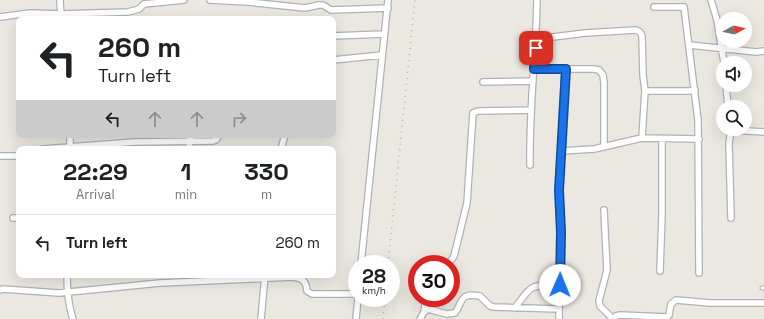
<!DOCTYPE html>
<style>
body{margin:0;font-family:"Space Grotesk",sans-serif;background:#f2f2f2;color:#202124;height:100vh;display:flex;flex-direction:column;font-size:15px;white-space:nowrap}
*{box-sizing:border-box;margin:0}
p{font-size:13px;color:#757577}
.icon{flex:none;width:22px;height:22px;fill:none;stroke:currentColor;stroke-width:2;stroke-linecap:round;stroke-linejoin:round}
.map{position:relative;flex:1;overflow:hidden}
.sheet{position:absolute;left:16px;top:146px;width:320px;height:132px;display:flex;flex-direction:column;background:#fff;border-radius:8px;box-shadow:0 4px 16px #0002}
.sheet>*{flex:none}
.top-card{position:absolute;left:16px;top:16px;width:320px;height:122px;border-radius:8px;box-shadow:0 4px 16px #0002;background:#fff;color:#202124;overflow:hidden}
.needle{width:26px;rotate:82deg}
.controls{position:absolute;left:716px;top:12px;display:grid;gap:8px}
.controls a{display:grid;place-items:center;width:36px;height:36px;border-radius:50%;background:#fff;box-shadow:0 4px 16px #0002;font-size:20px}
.speed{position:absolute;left:348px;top:255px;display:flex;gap:8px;font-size:20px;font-weight:700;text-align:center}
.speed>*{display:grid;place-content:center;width:52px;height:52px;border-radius:50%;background:#fff;box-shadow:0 4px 16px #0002;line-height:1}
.speed small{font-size:10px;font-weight:400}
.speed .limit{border:6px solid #d22;background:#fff;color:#111}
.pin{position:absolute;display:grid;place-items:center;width:34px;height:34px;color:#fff;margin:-17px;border-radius:8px;box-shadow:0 2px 6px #0006}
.me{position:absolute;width:44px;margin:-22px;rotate:1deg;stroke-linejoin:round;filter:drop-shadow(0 0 3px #0008)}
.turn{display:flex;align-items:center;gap:14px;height:84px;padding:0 16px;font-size:18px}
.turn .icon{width:52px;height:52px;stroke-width:2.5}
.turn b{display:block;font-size:28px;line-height:34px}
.lanes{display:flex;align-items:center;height:38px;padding:0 16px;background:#0003;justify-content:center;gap:20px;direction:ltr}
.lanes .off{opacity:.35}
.eta{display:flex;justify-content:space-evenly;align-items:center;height:68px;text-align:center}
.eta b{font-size:24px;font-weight:800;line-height:28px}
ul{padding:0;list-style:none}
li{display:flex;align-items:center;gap:12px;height:56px;padding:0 16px;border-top:1px solid #e0e0e0}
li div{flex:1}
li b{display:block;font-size:15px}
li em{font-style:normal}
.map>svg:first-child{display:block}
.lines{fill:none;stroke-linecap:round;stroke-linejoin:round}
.service-casing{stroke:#b0b3b6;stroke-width:5}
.minor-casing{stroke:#b0b3b6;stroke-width:8}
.service{stroke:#fff;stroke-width:3}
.minor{stroke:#fff;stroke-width:5.5}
.rail{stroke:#b0b1b1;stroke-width:1.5;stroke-dasharray:1 5;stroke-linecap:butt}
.route-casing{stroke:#114b97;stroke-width:10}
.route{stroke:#1a73e8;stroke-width:7}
</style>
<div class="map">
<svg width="764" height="319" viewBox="0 0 764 319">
<rect width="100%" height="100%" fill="#eae8e0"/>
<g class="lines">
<defs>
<path id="service" d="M 762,288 L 764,288"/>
<path id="minor" d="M 60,0 L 61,19
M 210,0 L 248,2 L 305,8 L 319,5 L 323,5 L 331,10 L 388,8
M 711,0 L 717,20 L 724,63
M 654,7 L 684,7 L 698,120 L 699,273
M 0,17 L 30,13 L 61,14 L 128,12 L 139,9 L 144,4 L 184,0
M 333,36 L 384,34
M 537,39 L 585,33 L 636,30 L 640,32 L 642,36 L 643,75 L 645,91 L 642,138
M 689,45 L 756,52 L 764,51
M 333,60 L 382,55
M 534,69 L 594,69 L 599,70 L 603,75 L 604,83 L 604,147
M 483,82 L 533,81
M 726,85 L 728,107
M 645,91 L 689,91 L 695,90
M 731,129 L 729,144 L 731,218
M 731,130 L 764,132
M 70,135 L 70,149
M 42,149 L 135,142 L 213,141 L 216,140 L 219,135
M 189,149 L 190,135
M 281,149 L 285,135
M 561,151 L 594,149 L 642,138 L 699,139
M 0,156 L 19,156
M 530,165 C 529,109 536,55 537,0
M 604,210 L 607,270 L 599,301 L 600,306 L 613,319
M 13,218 L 19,218
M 361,264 L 388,0
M 449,264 L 454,256 L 467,203 L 473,113 L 478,111 L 531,110
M 660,271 L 662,215 L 662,139
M 67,275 C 67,291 68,304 73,319
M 0,290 L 3,289 L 59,293 L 160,283 L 292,277 C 303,278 306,281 307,291 L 312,294 L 357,294
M 515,308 C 533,283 530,286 560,285
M 424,312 L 426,298
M 261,319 L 265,275
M 356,319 L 358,298
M 420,319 L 424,312 L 428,309 L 447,314 L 455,313 C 464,300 459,293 480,296 L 490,306 L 494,307 L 559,309
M 559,319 L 561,232 L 559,190 L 565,69
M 613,319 L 616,316 L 620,315 L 667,317 L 669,315 L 671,304 L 676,300 L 710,303 L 764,303"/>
</defs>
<use href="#service" class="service-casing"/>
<use href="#minor" class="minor-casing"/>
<use href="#service" class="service"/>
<use href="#minor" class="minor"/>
<path class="rail" d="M 388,264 L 415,0
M 383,319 L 385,298"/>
</g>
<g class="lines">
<defs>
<path id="route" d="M 536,48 L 534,69 L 566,69 L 559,190 L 561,232 L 560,285"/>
</defs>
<use href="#route" class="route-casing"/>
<use href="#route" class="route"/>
</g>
</svg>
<div class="controls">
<a><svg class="needle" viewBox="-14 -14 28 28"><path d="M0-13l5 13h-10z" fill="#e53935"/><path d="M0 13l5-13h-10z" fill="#757577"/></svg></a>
<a><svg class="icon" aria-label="sound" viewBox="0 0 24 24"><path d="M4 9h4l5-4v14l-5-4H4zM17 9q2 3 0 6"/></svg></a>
<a><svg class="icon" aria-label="search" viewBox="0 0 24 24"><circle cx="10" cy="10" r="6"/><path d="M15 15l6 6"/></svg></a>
</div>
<div class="speed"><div>28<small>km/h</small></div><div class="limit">30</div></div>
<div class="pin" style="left:536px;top:48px;background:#d93025"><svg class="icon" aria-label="arrive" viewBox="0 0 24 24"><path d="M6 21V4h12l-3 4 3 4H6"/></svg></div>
<svg class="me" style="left:560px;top:285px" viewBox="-20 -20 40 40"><circle r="19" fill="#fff"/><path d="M0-13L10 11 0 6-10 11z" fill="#1a73e8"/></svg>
<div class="top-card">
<div class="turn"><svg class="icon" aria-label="left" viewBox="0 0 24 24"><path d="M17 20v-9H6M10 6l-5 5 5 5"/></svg><div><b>260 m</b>Turn left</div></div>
<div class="lanes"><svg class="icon" aria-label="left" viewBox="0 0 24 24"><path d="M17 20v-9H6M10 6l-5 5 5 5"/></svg><svg class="icon off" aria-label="ahead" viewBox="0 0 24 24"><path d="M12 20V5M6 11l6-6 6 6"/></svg><svg class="icon off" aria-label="ahead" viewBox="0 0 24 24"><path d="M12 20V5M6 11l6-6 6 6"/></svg><svg class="icon off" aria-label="right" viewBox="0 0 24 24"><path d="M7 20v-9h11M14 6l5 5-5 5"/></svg></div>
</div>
<section class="sheet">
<div class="eta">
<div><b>22:29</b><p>Arrival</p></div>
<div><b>1</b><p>min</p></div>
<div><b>330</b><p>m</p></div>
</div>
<ul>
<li><svg class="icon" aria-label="left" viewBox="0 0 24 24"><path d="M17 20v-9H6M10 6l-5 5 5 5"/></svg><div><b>Turn left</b></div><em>260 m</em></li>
</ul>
</section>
</div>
